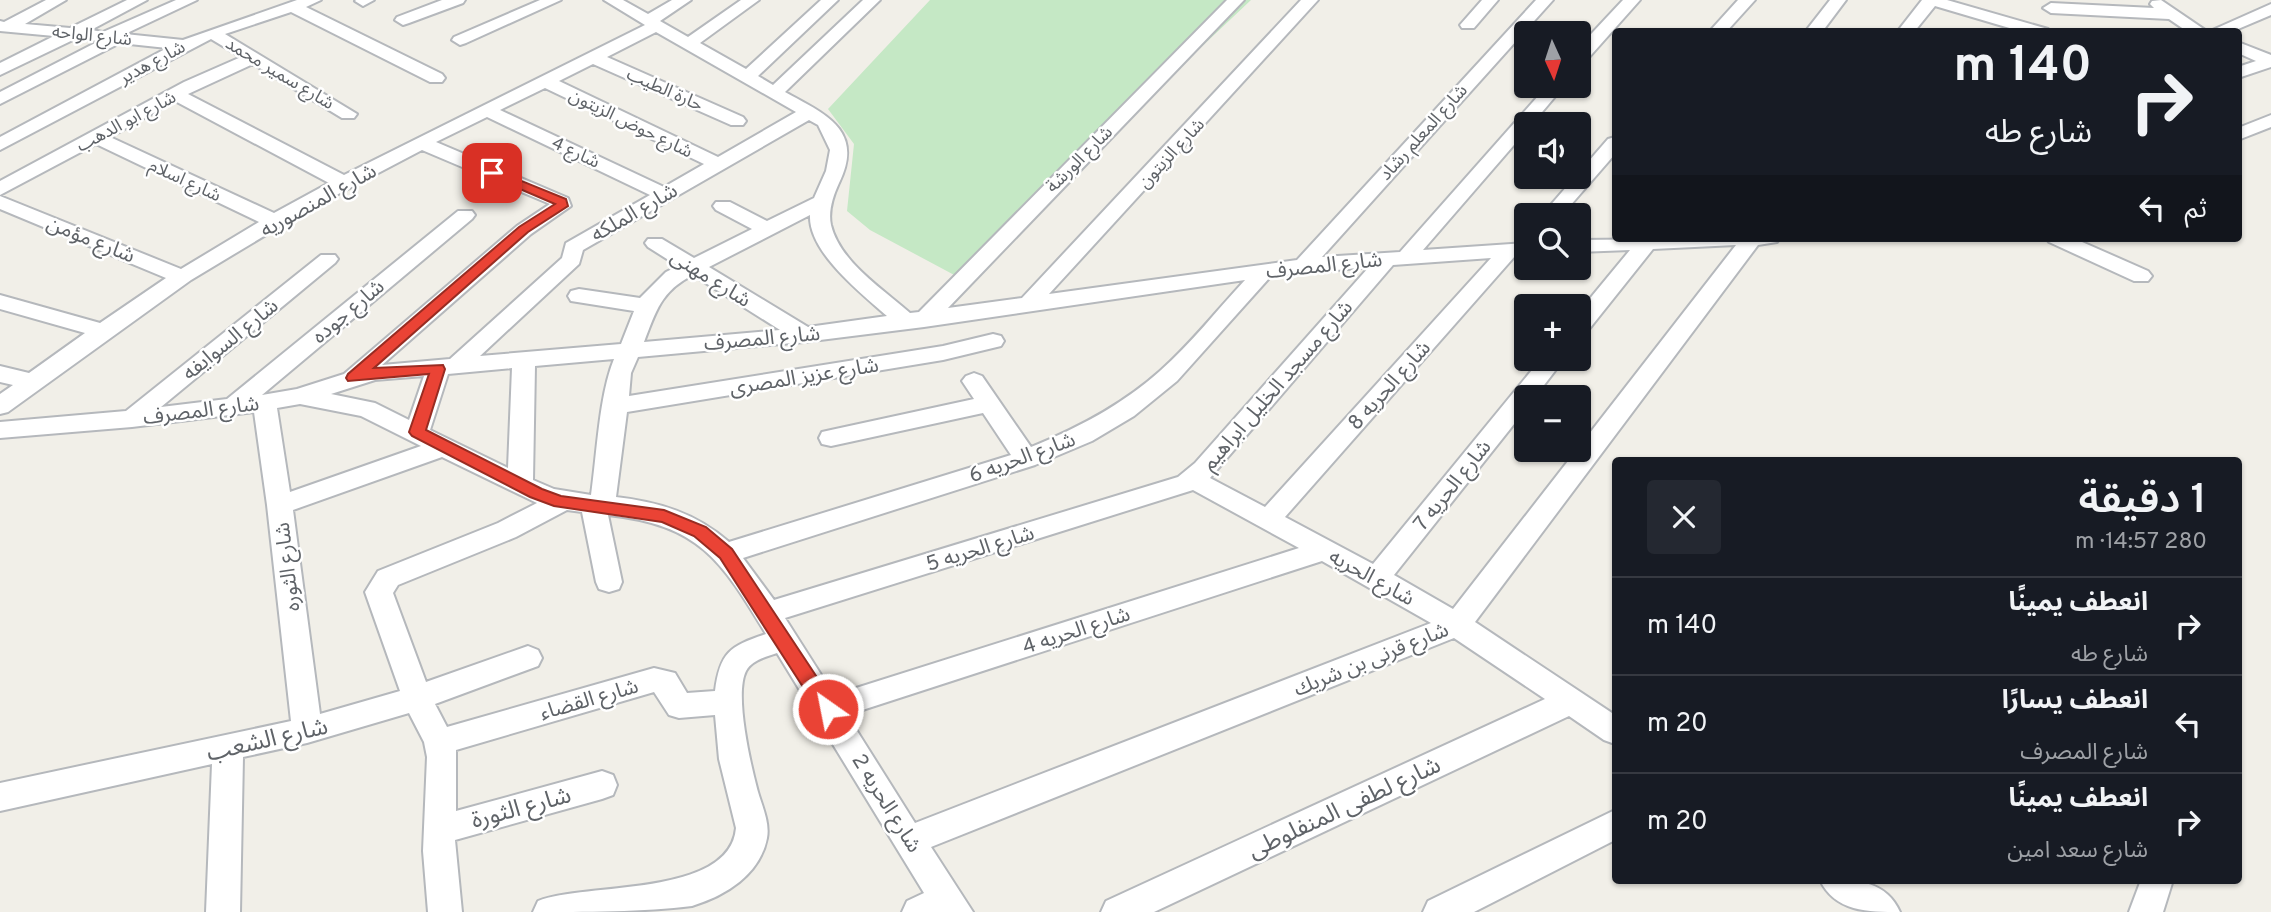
<!DOCTYPE html>
<html lang="ar">
<meta charset="utf-8">
<style>
body{margin:0;font-family:Overpass,"Noto Sans Arabic",sans-serif;background:#242831;color:#f1f3f6;direction:rtl;height:100vh;display:flex;flex-direction:column;font-size:26px;white-space:nowrap}
*{box-sizing:border-box;margin:0}
p{font-size:23px;color:#9ea1a6}
.icon{flex:none;width:38px;height:38px;fill:none;stroke:currentColor;stroke-width:2;stroke-linecap:round;stroke-linejoin:round}
.map{position:relative;flex:1;overflow:hidden;direction:ltr}
.details{position:absolute;left:1612px;top:457px;width:630px;height:427px;display:flex;flex-direction:column;background:#171b24;border-radius:7px;box-shadow:0 2px 5px #0004;direction:rtl}
.details>*{flex:none}
.hud{position:absolute;left:1612px;top:28px;width:630px;height:214px;border-radius:7px;box-shadow:0 2px 5px #0004;direction:rtl;background:#171b24;color:#f1f3f6;overflow:hidden}
.needle{width:46px;rotate:177deg}
.controls{position:absolute;left:1514px;top:21px;display:grid;gap:14px}
.controls a{display:grid;place-items:center;width:77px;height:77px;border-radius:7px;background:#171b24;box-shadow:0 2px 5px #0004;font-size:35px}
.pin{position:absolute;display:grid;place-items:center;width:60px;height:60px;color:#fff;margin:-30px;border-radius:14px;box-shadow:0 4px 10px #0006}
.me{position:absolute;width:77px;margin:-38px;rotate:327deg;stroke-linejoin:round;filter:drop-shadow(0 0 5px #0008)}
.turn{display:flex;align-items:center;gap:24px;height:147px;padding:0 35px;font-size:32px}
.turn .icon{width:91px;height:91px;stroke-width:2.5}
.turn b{display:block;font-size:49px;line-height:60px}
.then{display:flex;align-items:center;height:66px;padding:0 35px;background:#0003;gap:14px;font-size:26px}
.round{display:grid;place-items:center;flex:none;width:74px;height:74px;border-radius:7px;background:#242831}
.overview{display:flex;align-items:center;justify-content:space-between;height:119px;padding:0 35px}
h1{font-size:42px;font-weight:600;line-height:52px}
ul{padding:0;list-style:none}
li{display:flex;align-items:center;gap:21px;height:98px;padding:0 35px;border-top:2px solid #363941}
li div{flex:1}
li b{display:block;font-size:26px}
li em{font-style:normal}
.map>svg:first-child{display:block}
.green{fill:#c5e8c5}
.lines{fill:none;stroke-linecap:round;stroke-linejoin:round}
.minor-casing{stroke:#b5b8bc;stroke-width:4}
.minor{fill:#fff;fill-rule:evenodd}
.route{fill:#ea4335;stroke:#982c22;stroke-width:2}
.labels{text-anchor:middle;stroke-width:5;stroke-linejoin:round;paint-order:stroke}
.far-street-label{font-size:18px;fill:#5f6368;stroke:#fff}
.street-label{font-size:21px;fill:#5f6368;stroke:#fff}
.near-street-label{font-size:24px;fill:#5f6368;stroke:#fff}
</style>
<div class="map">
<svg width="2271" height="912" viewBox="0 0 2271 912">
<rect width="100%" height="100%" fill="#f1efe8"/>
<path class="green" d="M 930,0 L 1251,0 L 958,277 L 870,230 L 847,211 L 854,144 L 828,109 Z"/>
<g class="lines">
<defs>
<path id="minor" d="M 46,0 L 66,0 L 25,24 L 70,28 L 127,0 L 147,0 L 91,30 L 103,32 L 176,0 L 197,0 L 125,34 L 183,40 L 297,0 L 321,0 L 306,7 L 442,74 L 445,78 L 442,82 L 430,82 L 291,12 L 225,34 L 357,114 L 354,118 L 342,118 L 253,64 L 188,94 L 344,175 L 645,25 L 604,0 L 623,0 L 648,14 L 672,0 L 691,0 L 660,21 L 688,37 L 741,0 L 759,0 L 700,43 L 746,69 L 821,0 L 838,0 L 758,76 L 773,85 L 863,0 L 880,0 L 785,92 C 825,114 865,130 839,183 C 833,196 828,211 831,225 C 840,262 883,289 910,313 L 919,312 L 1227,0 L 1244,0 L 948,308 L 1022,298 L 1301,0 L 1318,0 L 1049,294 L 1297,260 L 1536,0 L 1553,0 L 1322,257 L 1400,252 L 1547,86 L 1564,86 L 1532,124 L 1526,124 L 1526,131 L 1423,250 L 1526,243 L 1526,255 L 1515,256 L 1285,517 L 1373,564 L 1541,359 L 1564,359 L 1535,397 L 1526,397 L 1526,409 L 1394,575 L 1453,609 L 1736,245 L 1653,249 L 1586,333 L 1578,335 L 1578,313 L 1630,250 L 1578,252 L 1578,240 L 1780,238 L 1777,242 L 1758,245 L 1475,622 L 1615,715 L 1615,744 L 1604,740 L 1569,716 L 1154,912 L 1101,912 L 1106,901 L 1545,699 L 1454,638 L 931,847 L 973,912 L 902,912 L 907,901 L 924,893 L 777,653 C 766,657 752,660 746,671 C 734,695 751,766 758,792 C 762,806 770,823 767,838 C 760,875 725,896 692,906 C 645,912 583,912 533,912 L 538,901 C 585,882 730,898 736,828 L 719,759 L 715,715 L 679,718 L 669,715 L 654,692 L 456,750 L 456,811 L 602,771 L 613,775 L 617,785 L 613,795 L 602,799 L 455,840 L 462,912 L 428,912 L 423,851 L 427,757 L 424,742 L 409,713 L 307,743 L 243,757 L 240,912 L 206,912 L 212,764 L 0,811 L 0,783 L 291,721 L 267,505 L 254,412 L 132,427 L 0,438 L 0,422 L 126,411 L 321,255 L 335,255 L 338,259 L 335,263 L 161,407 L 227,399 L 458,211 L 472,211 L 475,215 L 472,219 L 262,395 L 297,389 L 344,374 L 517,226 L 550,204 L 422,150 L 304,212 L 191,280 L 8,412 L 0,414 L 0,394 L 13,385 L 0,382 L 0,366 L 29,373 L 85,333 L 0,309 L 0,295 L 100,323 L 166,278 L 0,209 L 0,196 L 181,269 L 259,222 L 96,144 L 0,195 L 0,181 L 184,82 L 241,57 L 211,39 L 0,150 L 0,137 L 167,48 L 120,43 L 0,104 L 0,92 L 99,41 L 75,39 L 0,75 L 0,63 L 54,36 L 0,31 L 0,21 L 4,22 ZM 656,32 L 796,112 L 718,157 L 559,81 L 593,64 L 731,125 L 743,125 L 746,121 L 743,117 L 607,57 ZM 545,88 L 704,164 L 664,187 L 500,110 ZM 175,101 L 329,183 L 274,213 L 110,137 ZM 487,117 L 650,195 L 566,243 L 562,258 L 450,359 L 382,365 L 531,234 L 571,206 L 568,198 L 436,142 ZM 809,120 L 818,125 L 830,150 L 826,171 L 814,198 L 767,221 L 730,202 L 716,202 L 713,206 L 716,210 L 752,229 L 694,258 L 662,239 L 648,239 L 645,243 L 648,247 L 678,266 L 666,272 L 640,298 L 579,289 L 571,291 L 568,296 L 571,301 L 634,311 L 621,344 L 480,356 L 579,264 L 583,250 ZM 810,215 C 808,252 862,294 887,316 L 808,327 L 709,267 ZM 1491,258 L 1265,507 L 1210,478 L 1393,265 ZM 1369,267 L 1195,463 L 1178,477 L 774,600 L 743,558 L 1035,465 L 1092,441 L 1134,416 L 1177,381 L 1271,276 ZM 693,275 L 780,330 L 644,342 C 656,311 661,291 693,275 ZM 1245,280 C 1217,310 1191,344 1160,371 C 1122,405 1078,428 1031,447 L 982,376 L 974,373 L 966,376 L 962,381 L 974,399 L 831,430 L 822,432 L 819,438 L 822,444 L 831,446 L 983,413 L 1011,455 L 729,542 C 696,513 659,502 616,497 L 627,412 L 943,360 L 1001,346 L 1004,341 L 1001,336 L 993,334 L 943,346 L 629,396 L 631,373 L 638,357 L 804,342 L 924,327 ZM 614,359 C 599,396 597,453 591,495 L 554,489 L 533,480 L 535,366 ZM 512,368 L 508,468 L 430,430 L 448,374 ZM 424,376 L 409,420 L 375,403 L 331,394 L 375,380 ZM 300,404 L 361,416 L 421,446 L 290,492 L 277,408 ZM 442,457 L 537,503 L 498,523 L 378,571 L 365,592 L 400,691 L 320,714 L 293,510 ZM 1193,490 L 1299,548 L 834,695 L 785,618 ZM 567,510 L 582,512 L 596,582 L 599,589 L 609,592 L 619,589 L 622,582 L 608,515 C 700,525 721,560 766,634 C 730,646 720,652 715,691 L 687,693 L 675,673 L 654,668 L 447,727 L 435,704 L 538,666 L 542,658 L 538,650 L 528,646 L 426,682 L 393,593 L 398,585 L 516,537 ZM 1322,561 L 1431,623 L 915,823 L 847,715 Z
M 374,0 L 363,6 L 355,1 L 356,0 Z
M 442,0 L 465,0 L 463,3 L 409,23 L 403,25 L 395,20 L 397,17 Z
M 540,0 L 561,0 L 466,43 L 460,45 L 452,40 L 454,37 Z
M 1482,0 L 1498,0 L 1474,28 L 1462,28 L 1460,25 Z
M 1623,0 L 1640,0 L 1584,63 L 1578,64 L 1578,48 Z
M 1738,0 L 1755,0 L 1726,32 L 1709,32 Z
M 1830,0 L 1846,0 L 1822,32 L 1805,32 Z
M 1922,0 L 1947,0 L 2048,29 L 2050,32 L 2023,32 L 1935,6 L 1914,32 L 1897,32 Z
M 2161,0 L 2208,32 L 2188,32 L 2169,19 L 2051,13 L 2043,8 L 2051,3 L 2154,8 L 2150,4 L 2152,1 Z
M 2271,4 L 2271,15 L 2231,32 L 2208,32 Z
M 2238,42 L 2271,55 L 2271,67 L 2238,78 L 2238,67 L 2256,61 L 2238,53 Z
M 2271,115 L 2271,127 L 2238,140 L 2238,128 Z
M 1615,137 L 1615,154 L 1562,215 L 1542,215 L 1608,139 Z
M 2046,238 L 2073,238 L 2148,271 L 2152,276 L 2148,281 L 2134,281 L 2049,242 Z
M 1615,810 L 1615,840 L 1474,912 L 1423,912 L 1428,901 Z
M 1820,880 C 1851,880 1885,878 1900,912 C 1868,912 1835,912 1820,880 Z
M 2141,880 L 2173,880 L 2163,912 L 2129,912 Z"/>
</defs>
<use href="#minor" class="minor-casing"/>
<use href="#minor" class="minor"/>
</g>
<path class="route" d="M 492,169 L 566,199 L 568,206 L 528,232 L 374,368 L 443,365 L 445,369 L 426,430 L 542,489 L 561,496 L 664,510 L 706,527 L 732,549 L 834,703 L 837,709 L 834,715 L 828,717 L 821,715 L 720,558 L 694,536 L 662,522 L 554,506 L 530,497 L 412,436 L 409,432 L 429,374 L 348,381 L 346,378 L 348,374 L 519,227 L 555,204 L 487,175 L 486,173 Z"/>
<g class="labels">
<g class="far-street-label">
<text transform="translate(92 35) rotate(6)" y="6">شارع الواحه</text>
<text transform="translate(152 62) rotate(-28)" y="6">شارع هدير</text>
<text transform="translate(280 73) rotate(31)" y="6">شارع سمير محمد</text>
<text transform="translate(665 89) rotate(24)" y="6">حارة الطيب</text>
<text transform="translate(126 121) rotate(-28)" y="6">شارع ابو الدهب</text>
<text transform="translate(631 123) rotate(26)" y="6">شارع حوض الزيتون</text>
<text transform="translate(1423 132) rotate(-48)" y="6">شارع المعلم رشاد</text>
<text transform="translate(576 152) rotate(25)" y="6">شارع 4</text>
<text transform="translate(1171 153) rotate(-47)" y="6">شارع الزيتون</text>
<text transform="translate(1079 159) rotate(-45)" y="6">شارع الورشة</text>
<text transform="translate(185 180) rotate(25)" y="6">شارع اسلام</text>
</g>
<g class="street-label">
<text transform="translate(318 200) rotate(-29)" y="7">شارع المنصوريه</text>
<text transform="translate(634 212) rotate(-30)" y="7">شارع الملكه</text>
<text transform="translate(91 239) rotate(22)" y="7">شارع مؤمن</text>
<text transform="translate(1324 265) rotate(-6)" y="7">شارع المصرف</text>
<text transform="translate(711 278) rotate(32)" y="7">شارع مهنى</text>
<text transform="translate(348 311) rotate(-40)" y="7">شارع جوده</text>
<text transform="translate(762 338) rotate(-5)" y="7">شارع المصرف</text>
<text transform="translate(230 339) rotate(-39)" y="7">شارع السوايفه</text>
<text transform="translate(804 376) rotate(-9)" y="7">شارع عزيز المصرى</text>
<text transform="translate(1277 385) rotate(-49)" y="7">شارع مسجد الخليل ابراهيم</text>
<text transform="translate(1389 385) rotate(-48)" y="7">شارع الحريه 8</text>
<text transform="translate(201 410) rotate(-7)" y="7">شارع المصرف</text>
<text transform="translate(1022 457) rotate(-20)" y="7">شارع الحريه 6</text>
<text transform="translate(1452 485) rotate(-51)" y="7">شارع الحريه 7</text>
<text transform="translate(980 548) rotate(-17)" y="7">شارع الحريه 5</text>
<text transform="translate(287 567) rotate(-97)" y="7">شارع الثوره</text>
<text transform="translate(1372 577) rotate(29)" y="7">شارع الحريه</text>
<text transform="translate(1076 630) rotate(-18)" y="7">شارع الحريه 4</text>
<text transform="translate(1371 659) rotate(-22)" y="7">شارع قرنى بن شريك</text>
<text transform="translate(589 699) rotate(-16)" y="7">شارع القضاء</text>
<text transform="translate(887 803) rotate(58)" y="7">شارع الحريه 2</text>
</g>
<g class="near-street-label">
<text transform="translate(267 739) rotate(-13)" y="8">شارع الشعب</text>
<text transform="translate(521 807) rotate(-15)" y="8">شارع الثورة</text>
<text transform="translate(1344 807) rotate(-25)" y="8">شارع لطفى المنفلوطى</text>
</g>
</g>
</svg>
<div class="controls">
<a><svg class="needle" viewBox="-14 -14 28 28"><path d="M0-13l5 13h-10z" fill="#e53935"/><path d="M0 13l5-13h-10z" fill="#9ea1a6"/></svg></a>
<a><svg class="icon" aria-label="sound" viewBox="0 0 24 24"><path d="M4 9h4l5-4v14l-5-4H4zM17 9q2 3 0 6"/></svg></a>
<a><svg class="icon" aria-label="search" viewBox="0 0 24 24"><circle cx="10" cy="10" r="6"/><path d="M15 15l6 6"/></svg></a>
<a>+</a>
<a>−</a>
</div>
<div class="pin" style="left:492px;top:173px;background:#d93025"><svg class="icon" aria-label="arrive" viewBox="0 0 24 24"><path d="M6 21V4h12l-3 4 3 4H6"/></svg></div>
<svg class="me" style="left:828px;top:709px" viewBox="-20 -20 40 40"><circle r="17" fill="#ea4335" stroke="#fff" stroke-width="3"/><path d="M0-11L8 9 0 5-8 9z" fill="#fff"/></svg>
<div class="hud">
<div class="turn"><svg class="icon" aria-label="right" viewBox="0 0 24 24"><path d="M7 20v-9h11M14 6l5 5-5 5"/></svg><div><b>140 m</b>شارع طه</div></div>
<div class="then">ثم<svg class="icon" aria-label="left" viewBox="0 0 24 24"><path d="M17 20v-9H6M10 6l-5 5 5 5"/></svg></div>
</div>
<section class="details">
<div class="overview"><div><h1>1 دقيقة</h1><p>280 m · 14:57</p></div><a class="round"><svg class="icon" aria-label="close" viewBox="0 0 24 24"><path d="M6 6l12 12M18 6L6 18"/></svg></a></div>
<ul>
<li><svg class="icon" aria-label="right" viewBox="0 0 24 24"><path d="M7 20v-9h11M14 6l5 5-5 5"/></svg><div><b>انعطف يمينًا</b><p>شارع طه</p></div><em>140 m</em></li>
<li><svg class="icon" aria-label="left" viewBox="0 0 24 24"><path d="M17 20v-9H6M10 6l-5 5 5 5"/></svg><div><b>انعطف يسارًا</b><p>شارع المصرف</p></div><em>20 m</em></li>
<li><svg class="icon" aria-label="right" viewBox="0 0 24 24"><path d="M7 20v-9h11M14 6l5 5-5 5"/></svg><div><b>انعطف يمينًا</b><p>شارع سعد امين</p></div><em>20 m</em></li>
</ul>
</section>
</div>
